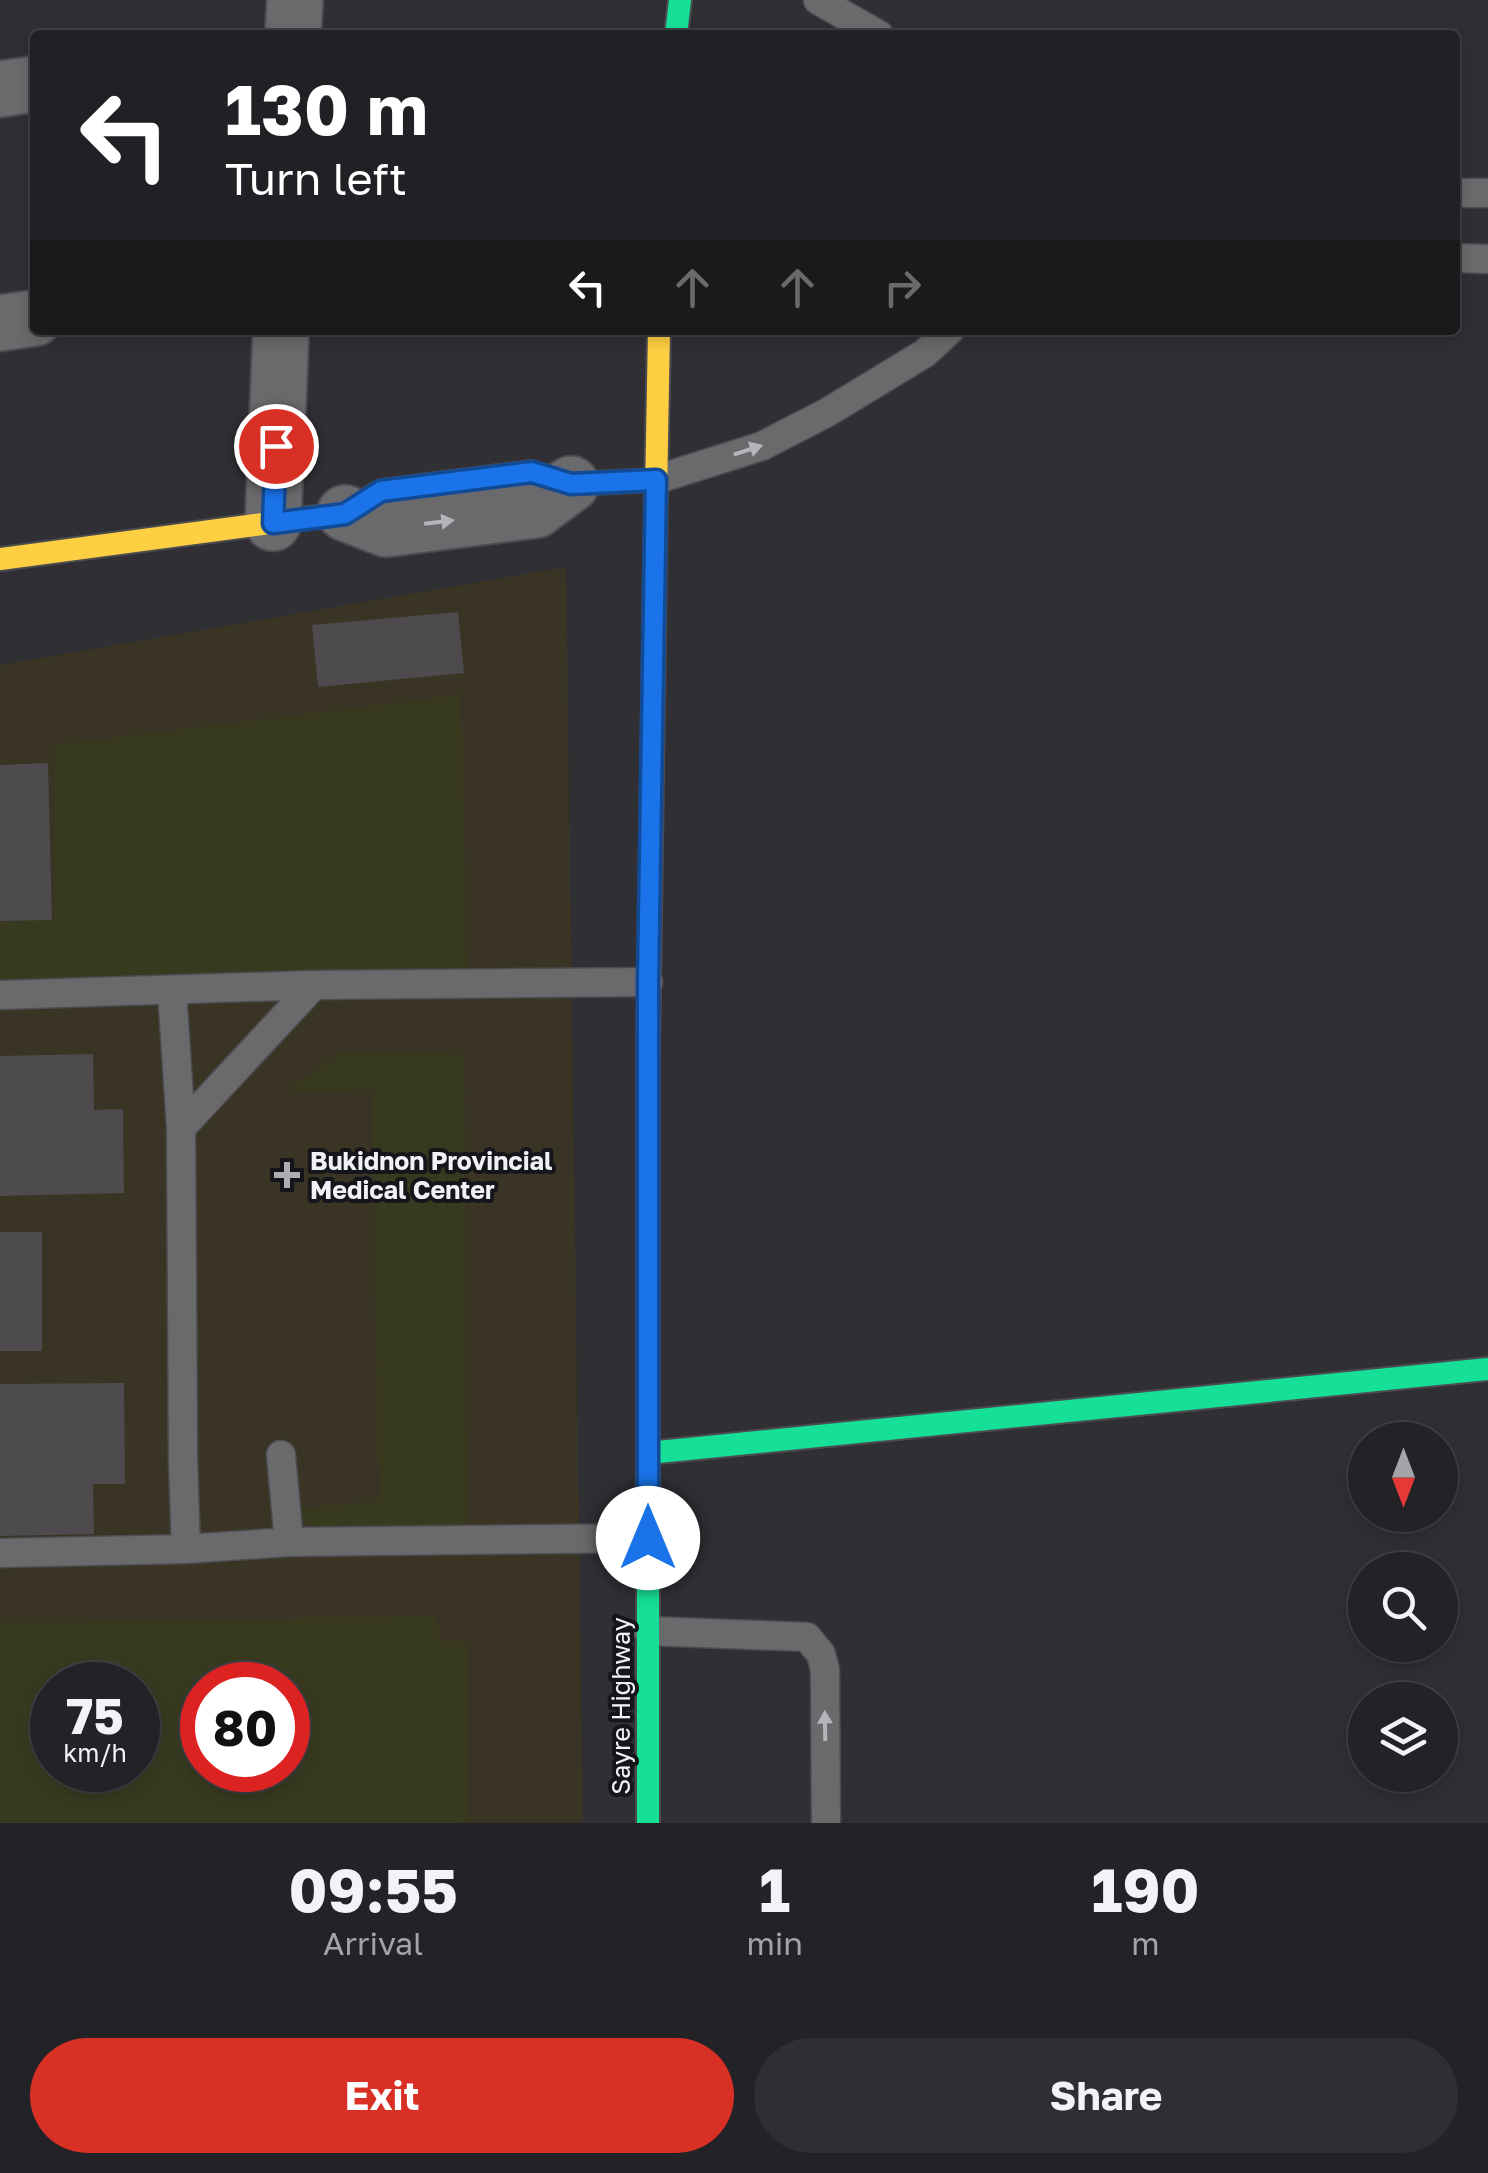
<!DOCTYPE html>
<style>
body{margin:0;font-family:"Golos Text",sans-serif;background:#2f2f33;color:#f1f3f6;height:100vh;display:flex;flex-direction:column;font-size:38px;white-space:nowrap}
*{box-sizing:border-box;margin:0}
p{font-size:32px;color:#a3a4a7}
.icon{flex:none;width:55px;height:55px;fill:none;stroke:currentColor;stroke-width:2;stroke-linecap:round;stroke-linejoin:round}
.map{position:relative;height:1823px;overflow:hidden}
.drawer{display:flex;flex-direction:column;background:#232327;flex:1}
.drawer>*{flex:none}
.banner{position:absolute;left:30px;top:30px;width:1430px;height:305px;border-radius:10px;box-shadow:0 5px 15px #0003,0 0 0 2px #404044;background:#202124;color:#fff;overflow:hidden}
.needle{width:65px;rotate:180deg}
.controls{position:absolute;left:1348px;top:1422px;display:grid;gap:20px}
.controls a{display:grid;place-items:center;width:110px;height:110px;border-radius:50%;background:#232327;box-shadow:0 5px 15px #0003,0 0 0 2px #404044;font-size:50px}
.speed{position:absolute;left:30px;top:1662px;display:flex;gap:20px;font-size:50px;font-weight:700;text-align:center}
.speed>*{display:grid;place-content:center;width:130px;height:130px;border-radius:50%;background:#232327;box-shadow:0 5px 15px #0003,0 0 0 2px #404044;line-height:1}
.speed small{font-size:25px;font-weight:400}
.speed .limit{border:15px solid #d22;background:#fff;color:#111}
.pin{position:absolute;display:grid;place-items:center;width:85px;height:85px;color:#fff;margin:-42px;border:5px solid #fff;border-radius:50%;box-shadow:0 2px 10px #0007}
.me{position:absolute;width:110px;margin:-55px;rotate:0deg;stroke-linejoin:round;filter:drop-shadow(0 0 8px #0008)}
.turn{display:flex;align-items:center;gap:35px;height:210px;padding:0 30px;font-size:45px}
.turn .icon{width:130px;height:130px;stroke-width:2.5}
.turn b{display:block;font-size:70px;line-height:85px}
.lanes{display:flex;align-items:center;height:95px;padding:0 30px;background:#0003;justify-content:center;gap:50px;direction:ltr}
.lanes .off{opacity:.35}
.eta{display:flex;justify-content:space-evenly;align-items:center;height:170px;text-align:center}
.eta b{font-size:60px;font-weight:700;line-height:70px}
.cta{display:flex;gap:20px;margin-top:auto;padding:20px 30px}
.cta a{flex:1;height:115px;border-radius:60px;background:#d93025;color:#fff;font-size:40px;font-weight:700;line-height:115px;text-align:center}
.cta a+a{background:#2f2f33;color:#f1f3f6}
.map>svg:first-child{display:block}
.medical{fill:#3a3425;fill-rule:evenodd}
.grass{fill:#383a20;fill-rule:evenodd}
.building{fill:#4d4b4d}
.lines{fill:none;stroke-linecap:round;stroke-linejoin:round}
.lane-casing{stroke:#4b4b50;stroke-width:31}
.street-casing{stroke:#4b4b50;stroke-width:59}
.fast-casing{stroke:#4b4b50;stroke-width:26}
.slow-casing{stroke:#4b4b50;stroke-width:26}
.jam-casing{stroke:#4b4b50;stroke-width:26}
.lane{stroke:#6a6a6d;stroke-width:28}
.street{stroke:#6a6a6d;stroke-width:55}
.fast{stroke:#16e098;stroke-width:22}
.slow{stroke:#ffcf43;stroke-width:22}
.jam{stroke:#f24e42;stroke-width:22}
.oneway{fill:#b4b4b9}
.route-casing{stroke:#114b97;stroke-width:25}
.route{stroke:#1a73e8;stroke-width:18}
.poi-dot{fill:#adadb3;stroke:#15151a;stroke-width:4}
.labels{text-anchor:middle;stroke-width:8;stroke-linejoin:round;paint-order:stroke}
.poi-label{font-size:25px;font-weight:bold;fill:#f1f1f8;stroke:#15151a;text-anchor:start}
.street-label{font-size:25px;fill:#f1f1f8;stroke:#15151a}
</style>
<div class="map">
<svg width="1488" height="1823" viewBox="0 0 1488 1823">
<rect width="100%" height="100%" fill="#2f2f34"/>
<path class="medical" d="M 566,567 L 583,1823 L 0,1823 L 0,665 ZM 52,1685 L 138,1685 L 138,1770 L 52,1770 ZM 202,1685 L 288,1685 L 288,1770 L 202,1770 Z"/>
<path class="grass" d="M 461,695 L 467,982 L 0,987 L 0,922 L 54,919 L 55,745 Z
M 341,1052 L 464,1054 L 467,1546 L 332,1553 L 296,1508 L 379,1502 L 372,1090 L 287,1091 Z
M 436,1616 L 440,1642 L 467,1642 L 469,1821 L 457,1823 L 0,1823 L 0,1623 ZM 52,1685 L 138,1685 L 138,1770 L 52,1770 ZM 202,1685 L 288,1685 L 288,1770 L 202,1770 Z"/>
<path class="building" d="M 458,612 L 464,673 L 318,687 L 312,625 Z
M 48,763 L 52,920 L 0,921 L 0,765 Z
M 93,1054 L 94,1110 L 123,1109 L 124,1193 L 0,1196 L 0,1056 Z
M 0,1232 L 42,1232 L 42,1351 L 0,1351 Z
M 124,1383 L 125,1484 L 93,1484 L 94,1534 L 0,1536 L 0,1384 Z"/>
<g class="lines">
<defs>
<path id="lane" d="M 818,0 L 879,35
M 1455,193 L 1488,193
M 1455,258 L 1488,259
M 655,480 L 762,446 L 828,412 L 925,353 L 950,330
M 172,991 L 181,1128 L 183,1460 L 186,1549
M 0,995 L 314,985 L 648,982
M 181,1128 L 314,985
M 281,1455 L 289,1542
M 0,1553 L 186,1549 L 289,1542 L 648,1538
M 648,1631 L 807,1637 L 821,1654 L 825,1670 L 826,1823"/>
<path id="street" d="M 293,35 L 295,0
M 0,89 L 35,84
M 0,323 L 35,318
M 345,513 L 386,529 L 536,510 L 571,484
M 273,523 L 281,330"/>
<path id="fast" d="M 676,35 L 680,0
M 531,472 L 571,484 L 655,480
M 648,1057 L 648,1823
M 648,1453 L 1488,1369"/>
<path id="slow" d="M 656,494 L 659,330
M 0,559 L 345,513 L 381,491 L 531,472"/>
<path id="jam" d="M 648,1057 L 656,494"/>
</defs>
<use href="#lane" class="lane-casing"/>
<use href="#street" class="street-casing"/>
<use href="#fast" class="fast-casing"/>
<use href="#slow" class="slow-casing"/>
<use href="#jam" class="jam-casing"/>
<use href="#lane" class="lane"/>
<use href="#street" class="street"/>
<use href="#fast" class="fast"/>
<use href="#slow" class="slow"/>
<use href="#jam" class="jam"/>
</g>
<defs><path id="oneway-solid" d="M-6-.8H1V-3.2L6.5 0L1 3.2V.8H-6Z" transform="scale(2.5)"/></defs>
<g class="oneway">
<use href="#oneway-solid" transform="translate(748 450) rotate(-18)"/>
<use href="#oneway-solid" transform="translate(439 522) rotate(-7)"/>
<use href="#oneway-solid" transform="translate(825 1726) rotate(-91)"/>
</g>
<g class="lines">
<defs>
<path id="route" d="M 276,446 L 273,523 L 345,514 L 381,491 L 532,472 L 571,484 L 656,480 L 648,982 L 648,1538"/>
</defs>
<use href="#route" class="route-casing"/>
<use href="#route" class="route"/>
</g>
<path class="poi-dot" d="M282 1160h10v10h10v10h-10v10h-10v-10h-10v-10h10z"/>
<g class="labels">
<g class="poi-label">
<text x="310" y="1170">Bukidnon Provincial<tspan x="310" dy="29">Medical Center</tspan></text>
</g>
<g class="street-label">
<text transform="translate(621 1706) rotate(-90)" y="9">Sayre Highway</text>
</g>
</g>
</svg>
<div class="controls">
<a><svg class="needle" viewBox="-14 -14 28 28"><path d="M0-13l5 13h-10z" fill="#e53935"/><path d="M0 13l5-13h-10z" fill="#a3a4a7"/></svg></a>
<a><svg class="icon" aria-label="search" viewBox="0 0 24 24"><circle cx="10" cy="10" r="6"/><path d="M15 15l6 6"/></svg></a>
<a><svg class="icon" aria-label="layers" viewBox="0 0 24 24"><path d="M12 4l9 5-9 5-9-5zM3 14l9 5 9-5"/></svg></a>
</div>
<div class="speed"><div>75<small>km/h</small></div><div class="limit">80</div></div>
<div class="pin" style="left:276px;top:446px;background:#d93025"><svg class="icon" aria-label="arrive" viewBox="0 0 24 24"><path d="M6 21V4h12l-3 4 3 4H6"/></svg></div>
<svg class="me" style="left:648px;top:1538px" viewBox="-20 -20 40 40"><circle r="19" fill="#fff"/><path d="M0-13L10 11 0 6-10 11z" fill="#1a73e8"/></svg>
<div class="banner">
<div class="turn"><svg class="icon" aria-label="left" viewBox="0 0 24 24"><path d="M17 20v-9H6M10 6l-5 5 5 5"/></svg><div><b>130 m</b>Turn left</div></div>
<div class="lanes"><svg class="icon" aria-label="left" viewBox="0 0 24 24"><path d="M17 20v-9H6M10 6l-5 5 5 5"/></svg><svg class="icon off" aria-label="ahead" viewBox="0 0 24 24"><path d="M12 20V5M6 11l6-6 6 6"/></svg><svg class="icon off" aria-label="ahead" viewBox="0 0 24 24"><path d="M12 20V5M6 11l6-6 6 6"/></svg><svg class="icon off" aria-label="right" viewBox="0 0 24 24"><path d="M7 20v-9h11M14 6l5 5-5 5"/></svg></div>
</div>
</div>
<section class="drawer">
<div class="eta">
<div><b>09:55</b><p>Arrival</p></div>
<div><b>1</b><p>min</p></div>
<div><b>190</b><p>m</p></div>
</div>
<div class="cta"><a>Exit</a><a>Share</a></div>
</section>
